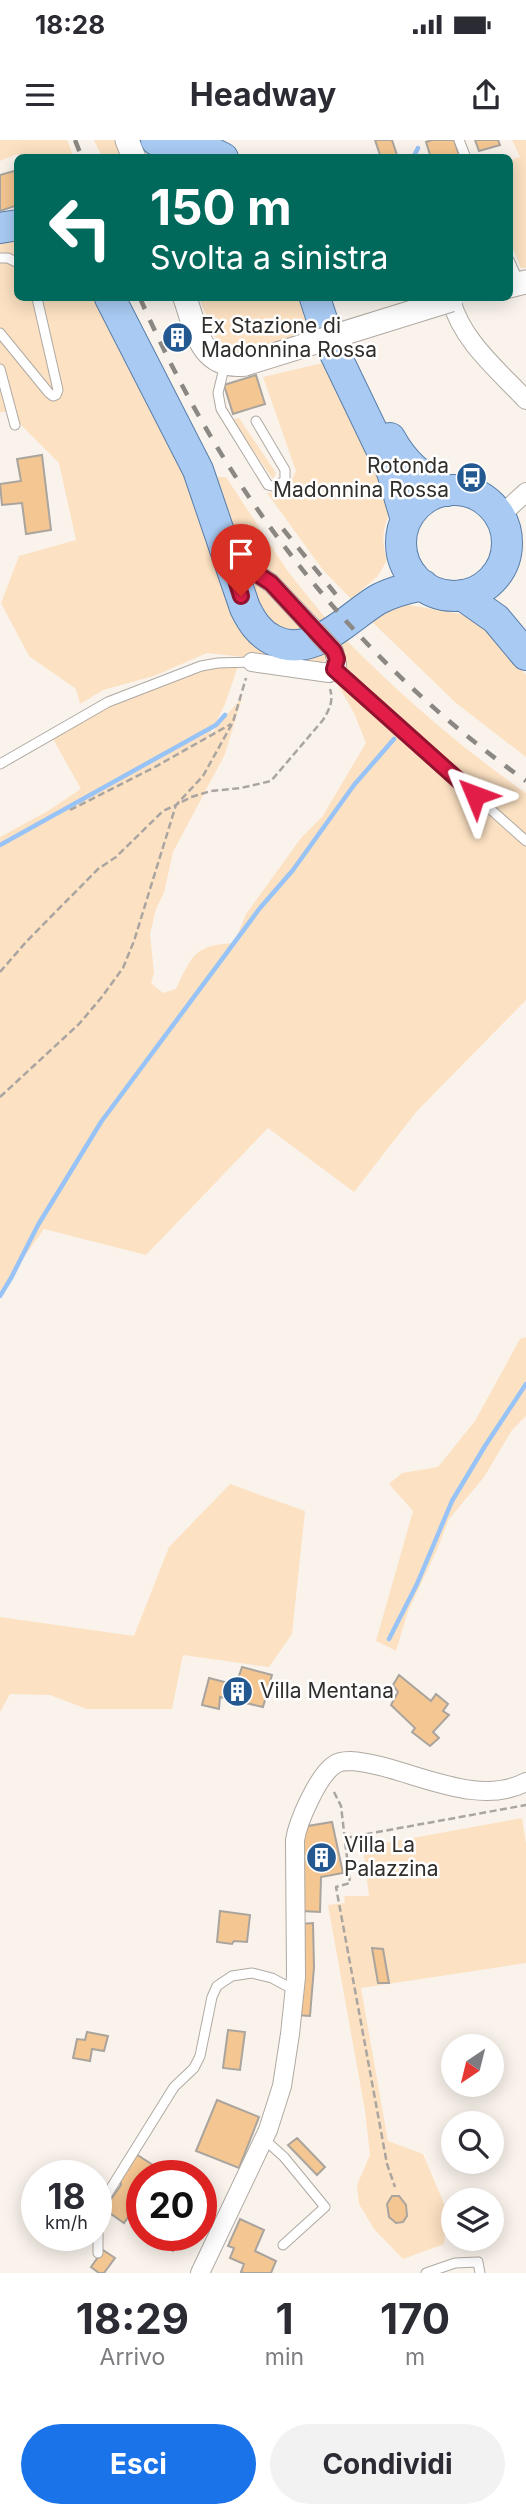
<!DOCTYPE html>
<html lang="it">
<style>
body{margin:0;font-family:Inter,sans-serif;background:#f2f2f3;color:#2b2b33;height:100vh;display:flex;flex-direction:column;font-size:26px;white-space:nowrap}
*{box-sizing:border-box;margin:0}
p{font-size:23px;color:#7c7c81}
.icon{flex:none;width:38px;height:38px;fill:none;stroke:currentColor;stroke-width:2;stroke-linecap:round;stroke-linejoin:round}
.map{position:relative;height:2133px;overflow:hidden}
.side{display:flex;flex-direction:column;background:#fff;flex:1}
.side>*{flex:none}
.hud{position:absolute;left:14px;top:14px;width:499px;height:147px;border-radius:10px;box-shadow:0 4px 18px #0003;background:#00695c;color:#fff;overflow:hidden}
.needle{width:46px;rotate:215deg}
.controls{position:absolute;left:441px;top:1894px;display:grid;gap:14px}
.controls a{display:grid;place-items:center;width:63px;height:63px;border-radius:50%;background:#fff;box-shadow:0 4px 18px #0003;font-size:35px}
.speed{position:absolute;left:21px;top:2020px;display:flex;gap:14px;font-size:35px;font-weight:700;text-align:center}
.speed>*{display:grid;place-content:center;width:91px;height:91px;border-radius:50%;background:#fff;box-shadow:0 4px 18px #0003;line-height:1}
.speed small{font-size:18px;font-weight:400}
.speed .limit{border:10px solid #d22;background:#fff;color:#111}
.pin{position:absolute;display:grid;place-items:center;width:60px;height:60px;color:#fff;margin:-72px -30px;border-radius:50% 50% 50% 0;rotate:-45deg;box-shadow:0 0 7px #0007}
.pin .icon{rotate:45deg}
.me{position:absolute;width:77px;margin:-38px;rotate:314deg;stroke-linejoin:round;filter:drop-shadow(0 0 5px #0008)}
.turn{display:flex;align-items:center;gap:24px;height:147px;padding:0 21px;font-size:32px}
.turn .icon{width:91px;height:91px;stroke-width:2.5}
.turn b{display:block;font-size:49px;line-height:60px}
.eta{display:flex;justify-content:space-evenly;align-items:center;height:119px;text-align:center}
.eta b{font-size:42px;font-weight:700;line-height:49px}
.cta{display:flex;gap:14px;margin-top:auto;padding:14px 21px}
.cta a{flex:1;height:80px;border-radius:42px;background:#1a73e8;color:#fff;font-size:28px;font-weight:700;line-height:80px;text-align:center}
.cta a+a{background:#f2f2f3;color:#2b2b33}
.status{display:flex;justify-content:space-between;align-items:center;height:49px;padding:0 35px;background:#fff;direction:ltr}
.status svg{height:19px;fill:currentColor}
header{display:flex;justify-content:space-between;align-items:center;height:91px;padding:0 21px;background:#fff;font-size:32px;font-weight:700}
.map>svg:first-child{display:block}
.green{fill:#fce1c2}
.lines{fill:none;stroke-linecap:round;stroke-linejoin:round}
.stream{stroke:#98c3f6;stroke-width:4.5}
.building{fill:#f4c691;stroke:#aaa49e;stroke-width:2}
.service-casing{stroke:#afa9a2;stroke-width:11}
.minor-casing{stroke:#afa9a2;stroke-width:20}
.tertiary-casing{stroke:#afa9a2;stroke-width:25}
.primary-casing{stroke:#5a7ea8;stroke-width:32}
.path{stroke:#aaa5a0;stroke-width:2.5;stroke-dasharray:7 3.5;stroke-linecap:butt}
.service{stroke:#fff;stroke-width:9}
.minor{stroke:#fff;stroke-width:18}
.tertiary{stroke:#fff;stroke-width:23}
.primary{stroke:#a9cbf3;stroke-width:30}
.rail{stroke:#8b8782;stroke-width:4.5;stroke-dasharray:12 12;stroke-linecap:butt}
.minor-bridge-casing{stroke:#afa9a2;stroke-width:20;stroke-linecap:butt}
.tertiary-bridge-casing{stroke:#afa9a2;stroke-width:25;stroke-linecap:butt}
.minor-bridge{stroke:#fff;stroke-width:18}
.tertiary-bridge{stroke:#fff;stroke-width:23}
.route-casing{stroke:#92132f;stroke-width:18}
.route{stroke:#e11d48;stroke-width:12}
.labels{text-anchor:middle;stroke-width:5;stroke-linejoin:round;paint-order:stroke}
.poi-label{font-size:21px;fill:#312f2c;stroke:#fff;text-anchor:start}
</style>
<div class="status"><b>18:28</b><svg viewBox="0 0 49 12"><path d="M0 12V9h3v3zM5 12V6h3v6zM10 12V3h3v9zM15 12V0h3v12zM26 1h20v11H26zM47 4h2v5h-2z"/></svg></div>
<header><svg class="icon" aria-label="menu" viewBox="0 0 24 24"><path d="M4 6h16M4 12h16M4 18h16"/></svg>Headway<svg class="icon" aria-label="share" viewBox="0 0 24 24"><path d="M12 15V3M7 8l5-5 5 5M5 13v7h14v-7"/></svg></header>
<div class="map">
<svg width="526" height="2133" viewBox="0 0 526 2133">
<rect width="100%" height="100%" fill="#faf3ec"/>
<path class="green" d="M 0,0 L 67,0 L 74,17 L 20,17 L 17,14 L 0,21 Z
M 94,0 L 116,0 L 122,17 L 102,17 Z
M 512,0 L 526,0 L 526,128 L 521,128 L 509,99 L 509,21 L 520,17 Z
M 17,97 L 18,158 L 97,158 L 186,333 L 220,444 L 231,473 L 242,494 L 259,508 L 326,511 C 328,518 326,521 319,525 L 207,513 L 154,536 L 103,550 L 80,564 L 76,549 L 29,516 L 1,463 L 19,416 L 76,400 L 59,323 L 8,272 L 0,272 L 0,101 Z
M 199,158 L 305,158 L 315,193 L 246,215 L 233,211 L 215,197 Z
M 327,222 L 392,355 C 390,383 377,389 387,420 L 378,436 L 351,459 L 323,430 L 267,353 L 286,351 L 296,331 L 263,237 Z
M 239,278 L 276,333 L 273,339 L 231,280 Z
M 216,337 L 226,337 L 289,433 L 327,480 L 319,489 L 240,417 Z
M 246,429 L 311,494 L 272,491 L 242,430 Z
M 403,464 L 472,476 L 499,499 L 526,535 L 526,617 L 456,563 L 369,479 Z
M 344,498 C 399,554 461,608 526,653 L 526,860 L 417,971 L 354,1052 L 268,988 L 146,1115 L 44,1089 L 0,1151 L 0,697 L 46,672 L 81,649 L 53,599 L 110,563 L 158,548 L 210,528 L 238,526 L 225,564 L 205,604 L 219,583 L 242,558 L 225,614 L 173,712 L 164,753 L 156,769 L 150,794 L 154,833 L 151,843 L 163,853 L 176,849 C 192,815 195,805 234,803 L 246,774 L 301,698 L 322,677 L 366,603 L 354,573 L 335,540 L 342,521 L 336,505 Z
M 526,1197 L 526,1276 L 512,1290 L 484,1337 L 449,1379 L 437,1410 L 408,1471 L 396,1511 L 376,1501 L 413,1371 L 389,1344 L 402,1333 L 438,1327 L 475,1281 L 520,1199 Z
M 230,1344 L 305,1371 L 292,1494 L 269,1527 L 183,1515 L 172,1569 L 87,1569 L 50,1555 L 10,1554 L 0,1572 L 0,1477 L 134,1496 L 169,1407 Z
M 522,1678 L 526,1704 L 526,1823 L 361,1848 L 388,2001 L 423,2014 L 447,2071 L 444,2104 L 403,2119 L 374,2089 L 359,2064 L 357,2045 L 370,2015 L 365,1971 L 328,1765 L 345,1763 L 344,1756 L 369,1756 L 363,1707 Z"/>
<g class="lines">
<path class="stream" d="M 413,18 L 418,8
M 0,705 L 216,585 L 225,575
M 0,1156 L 11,1138 L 38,1085 L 101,982 L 260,768 L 293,730 L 354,645 L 394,599
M 389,1499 L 417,1444 L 452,1361 L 485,1306 L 526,1244"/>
</g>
<path class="building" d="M 375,0 L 392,0 L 398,18 L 381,18 Z
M 432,0 L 454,0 L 458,12 L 462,11 L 464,18 L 431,18 L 426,2 Z
M 475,0 L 498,0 L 500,5 L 479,11 Z
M 14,31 L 18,42 L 18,65 L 0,71 L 0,35 Z
M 178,191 L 184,203 L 177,206 L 172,194 Z
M 256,235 L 265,264 L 233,274 L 224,245 Z
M 42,315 L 51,390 L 26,394 L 22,363 L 2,365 L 0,344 L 21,341 L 17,319 Z
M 242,1527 L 272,1535 L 263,1567 L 220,1557 L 219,1569 L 202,1565 L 209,1538 L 236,1545 Z
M 399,1535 L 431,1561 L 436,1554 L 448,1564 L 443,1571 L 449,1575 L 433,1592 L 439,1598 L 430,1606 L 412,1592 L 415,1588 L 391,1565 L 398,1552 L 393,1545 Z
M 332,1682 L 343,1733 L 321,1737 L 320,1772 L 302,1771 L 302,1701 L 308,1686 Z
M 220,1771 L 250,1775 L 247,1802 L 234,1801 L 232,1804 L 217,1802 Z
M 313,1783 L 314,1827 L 310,1876 L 296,1875 L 301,1784 Z
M 372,1808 L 383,1809 L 389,1843 L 378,1843 Z
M 228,1890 L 245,1892 L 240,1930 L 223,1928 Z
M 87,1892 L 108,1896 L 104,1911 L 92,1909 L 90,1921 L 73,1918 L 77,1899 L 85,1900 Z
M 217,1960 L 259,1977 L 239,2028 L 196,2011 Z
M 297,1998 L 325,2027 L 317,2035 L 288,2005 Z
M 136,2014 L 156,2027 L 151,2035 L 142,2035 L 142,2049 L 139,2053 L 142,2057 L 124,2083 L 104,2069 L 121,2045 L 120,2037 Z
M 392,2056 L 399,2056 L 406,2065 L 407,2076 L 403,2082 L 396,2083 L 389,2077 L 387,2064 Z
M 240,2079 L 264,2090 L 255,2111 L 276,2121 L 271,2133 L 244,2133 L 241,2132 L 244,2124 L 230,2118 L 234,2108 L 228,2106 Z
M 166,2095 L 191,2095 L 185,2105 L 179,2101 L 173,2111 L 161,2104 Z
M 103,2110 L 115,2118 L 104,2133 L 99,2133 L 91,2127 Z"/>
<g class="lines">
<defs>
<path id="service" d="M 459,0 L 466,18
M 0,118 L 8,118 L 18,123
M 509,120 L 519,142
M 0,193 L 49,253 L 53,256 L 56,255 L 58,250 L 37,158
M 225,224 L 218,253 L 221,269 L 268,345 L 276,347 L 285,340 L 285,330 L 256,281
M 0,229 L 15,285
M 334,529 L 526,701
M 0,624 L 108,562 L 201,526 L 218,523 L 252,522
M 264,1999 L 284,2017 L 325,2067 L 283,2105
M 98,2113 L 98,2069 L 174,1947 L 194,1928 L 200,1916 L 212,1857 L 217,1846 L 232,1836 L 252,1833 L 272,1838 L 294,1850
M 426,2133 L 455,2123 L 478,2122 L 480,2133"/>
<path id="minor" d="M 451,160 C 462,201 498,230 526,260
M 500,376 L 526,352
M 228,415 L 271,443 L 315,490
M 252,522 L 329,533 L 337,524 L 334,511
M 200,2133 L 268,1990 L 282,1946 L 290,1894 L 296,1837 L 295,1700 C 298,1681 318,1636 334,1625 C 339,1621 345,1621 350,1621 C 404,1624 473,1670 526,1642"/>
<path id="tertiary" d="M 127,0 L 134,18
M 509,146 L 526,142
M 185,158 C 196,190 201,229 245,224"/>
<path id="primary" d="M 156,0 L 176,2 L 188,0
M 187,0 L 223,18
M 0,88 L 18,85
M 110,158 L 198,330 L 245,468 C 252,482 259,493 273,500 C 312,520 346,479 377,460 C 391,452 408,448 423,445
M 315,158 L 329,201 L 392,332 L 406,380
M 390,298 C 406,327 420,335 447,351
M401 403a53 53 0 1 1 106 0a53 53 0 1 1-106 0Z
M 462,455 L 496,479 L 526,515"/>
</defs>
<use href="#service" class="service-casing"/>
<use href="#minor" class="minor-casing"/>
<use href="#tertiary" class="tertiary-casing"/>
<use href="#primary" class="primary-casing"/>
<path class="path" d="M 70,670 L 155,627 L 231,584
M 0,832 L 26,802 L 98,729 L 116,717 L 163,671 L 176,665 L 203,636 L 233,582 L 246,538
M 0,957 L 79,884 L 101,858 L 123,828 L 134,801 L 176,665 L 191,657 L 211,651 L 241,648 L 271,641 L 323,580 C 329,570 334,561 330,549
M 334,1652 L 341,1666 L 350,1743 L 336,1747 L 387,2024 L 395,2047
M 345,1698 L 526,1665"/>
<use href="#service" class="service"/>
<use href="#minor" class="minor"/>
<use href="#tertiary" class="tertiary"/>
<use href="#primary" class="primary"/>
<path class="rail" d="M 75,0 L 82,18
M 140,158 C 226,354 351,516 526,641
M 283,389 L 338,457"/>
<defs>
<path id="minor-bridge" d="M 315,490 L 334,511"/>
<path id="tertiary-bridge" d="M 245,224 L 451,160"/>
</defs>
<use href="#minor-bridge" class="minor-bridge-casing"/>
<use href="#tertiary-bridge" class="tertiary-bridge-casing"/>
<use href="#minor-bridge" class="minor-bridge"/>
<use href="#tertiary-bridge" class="tertiary-bridge"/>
</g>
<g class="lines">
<defs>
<path id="route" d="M 241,456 L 228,415 L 271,443 L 334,511 L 337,519 L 334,529 L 475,655"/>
</defs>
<use href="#route" class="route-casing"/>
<use href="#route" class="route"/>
</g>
<defs>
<symbol id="building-disc" viewBox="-11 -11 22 22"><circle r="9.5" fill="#245890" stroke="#fff"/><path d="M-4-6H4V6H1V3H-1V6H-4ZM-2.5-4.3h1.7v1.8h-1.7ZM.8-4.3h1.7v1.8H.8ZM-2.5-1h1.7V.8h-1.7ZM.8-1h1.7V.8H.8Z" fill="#fff"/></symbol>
<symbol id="bus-disc" viewBox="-11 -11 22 22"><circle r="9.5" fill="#245890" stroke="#fff"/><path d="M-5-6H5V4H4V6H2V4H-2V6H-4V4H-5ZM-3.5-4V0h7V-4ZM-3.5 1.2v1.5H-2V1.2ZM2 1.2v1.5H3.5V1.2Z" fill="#fff"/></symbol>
</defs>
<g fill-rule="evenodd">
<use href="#building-disc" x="160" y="180" width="35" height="35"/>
<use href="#bus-disc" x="454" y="320" width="35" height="35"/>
<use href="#building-disc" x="220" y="1534" width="35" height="35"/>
<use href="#building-disc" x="304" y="1700" width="35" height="35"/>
</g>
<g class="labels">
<g class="poi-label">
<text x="201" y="193">Ex Stazione di<tspan x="201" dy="24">Madonnina Rossa</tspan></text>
<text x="449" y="333" text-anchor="end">Rotonda<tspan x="449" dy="24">Madonnina Rossa</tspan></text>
<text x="260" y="1558">Villa Mentana</text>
<text x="344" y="1712">Villa La<tspan x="344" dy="24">Palazzina</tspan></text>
</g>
</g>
</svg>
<div class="controls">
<a><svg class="needle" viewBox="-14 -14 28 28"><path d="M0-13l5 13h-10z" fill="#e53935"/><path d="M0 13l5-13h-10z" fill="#7c7c81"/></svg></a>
<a><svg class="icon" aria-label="search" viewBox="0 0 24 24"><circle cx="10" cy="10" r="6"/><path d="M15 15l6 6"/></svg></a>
<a><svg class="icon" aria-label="layers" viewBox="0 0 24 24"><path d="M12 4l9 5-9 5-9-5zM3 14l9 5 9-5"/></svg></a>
</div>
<div class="speed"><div>18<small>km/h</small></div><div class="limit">20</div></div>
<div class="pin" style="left:241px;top:456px;background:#d93025"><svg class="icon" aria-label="arrive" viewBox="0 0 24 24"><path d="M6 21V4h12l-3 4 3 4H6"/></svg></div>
<svg class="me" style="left:475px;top:655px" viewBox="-20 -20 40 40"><path d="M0-17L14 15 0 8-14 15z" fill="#e11d48" stroke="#fff" stroke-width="4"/></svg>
<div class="hud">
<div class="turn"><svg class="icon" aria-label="left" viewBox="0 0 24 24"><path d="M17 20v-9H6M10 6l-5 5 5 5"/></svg><div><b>150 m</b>Svolta a sinistra</div></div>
</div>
</div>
<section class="side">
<div class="eta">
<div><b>18:29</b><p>Arrivo</p></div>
<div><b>1</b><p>min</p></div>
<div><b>170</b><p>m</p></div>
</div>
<div class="cta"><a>Esci</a><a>Condividi</a></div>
</section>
